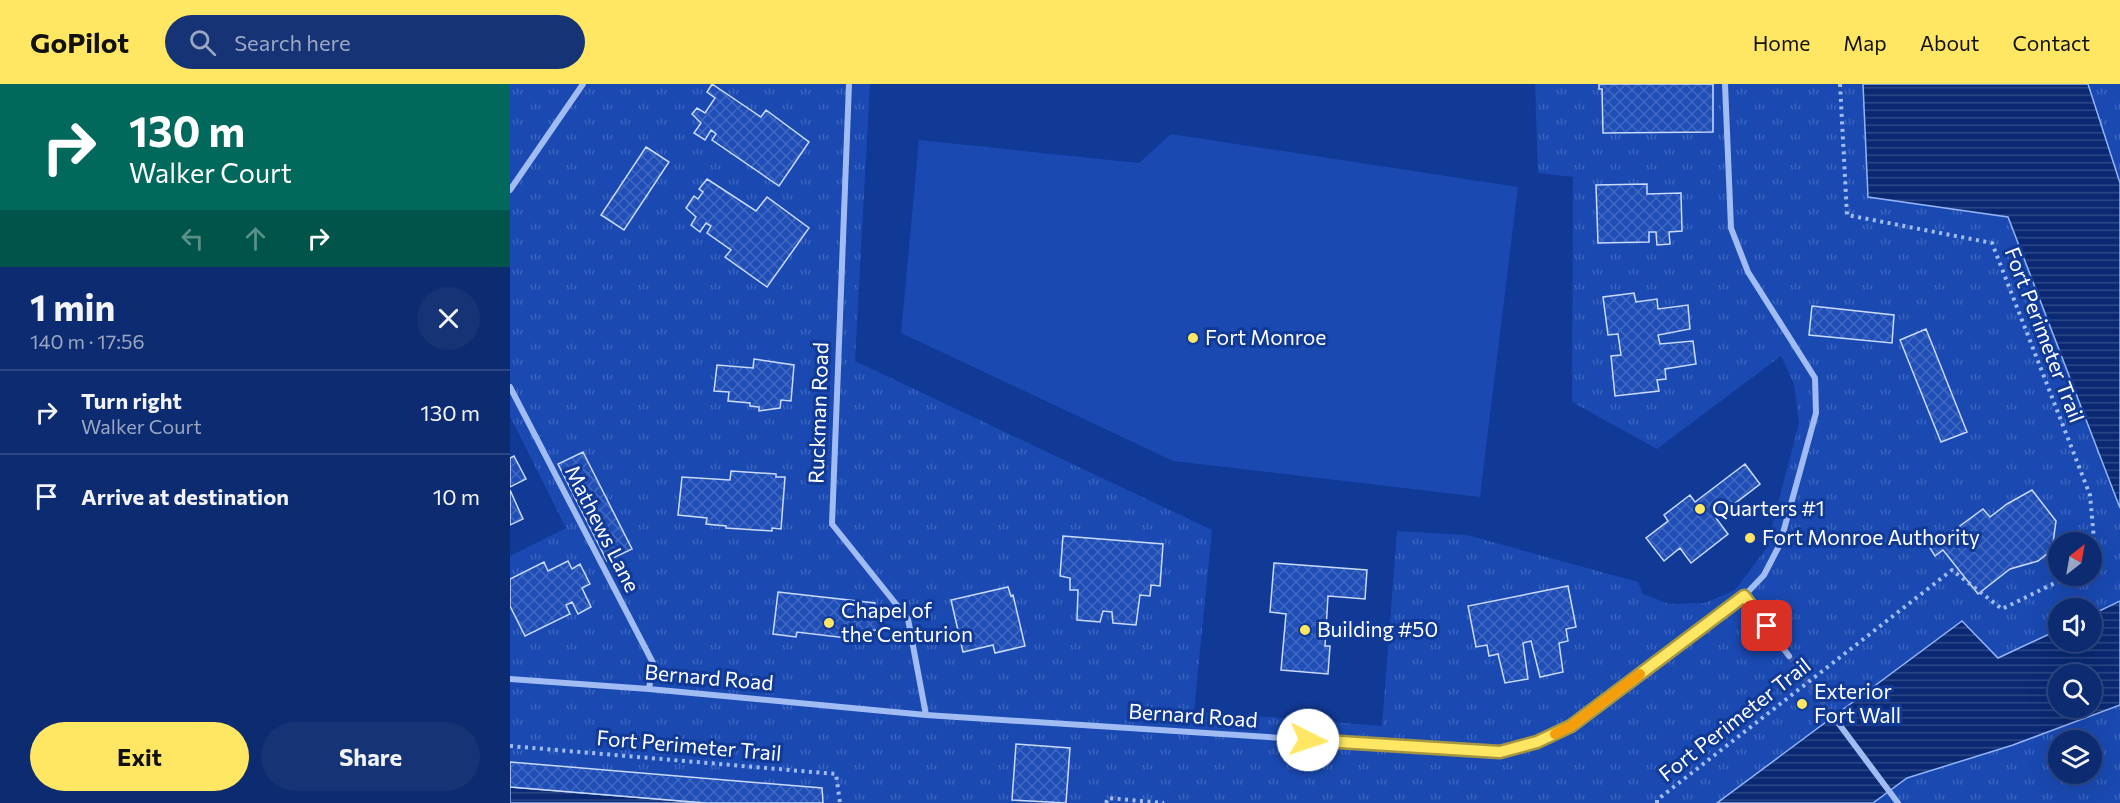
<!DOCTYPE html>
<meta charset="utf-8">
<style>
body{margin:0;font-family:Commissioner,sans-serif;background:#163375;color:#f1f3f6;height:100vh;display:flex;flex-direction:column;font-size:22px;white-space:nowrap}
*{box-sizing:border-box;margin:0}
p{font-size:20px;color:#9aa7c3}
.icon{flex:none;width:33px;height:33px;fill:none;stroke:currentColor;stroke-width:2;stroke-linecap:round;stroke-linejoin:round}
.map{position:relative;flex:1;overflow:hidden}
.details{display:flex;flex-direction:column;background:#0d2b70;width:510px}
.details>*{flex:none}
.hud{background:#00695c;color:#fff;overflow:hidden}
.needle{width:39px;rotate:31deg}
.tools{position:absolute;left:1538px;top:448px;display:grid;gap:12px}
.tools a{display:grid;place-items:center;width:54px;height:54px;border-radius:50%;background:#0d2b70;box-shadow:0 6px 24px #0002,0 0 0 2px #2d4783;font-size:30px}
.pin{position:absolute;display:grid;place-items:center;width:51px;height:51px;color:#fff;margin:-26px;border-radius:12px;box-shadow:0 3px 9px #0006}
.me{position:absolute;width:66px;margin:-33px;rotate:94deg;stroke-linejoin:round;filter:drop-shadow(0 0 4px #0008)}
.turn{display:flex;align-items:center;gap:21px;height:126px;padding:0 30px;font-size:27px}
.turn .icon{width:78px;height:78px;stroke-width:2.5}
.turn b{display:block;font-size:42px;line-height:51px}
.lanes{display:flex;align-items:center;height:57px;padding:0 30px;background:#0003;justify-content:center;gap:30px;direction:ltr}
.lanes .off{opacity:.35}
.round{display:grid;place-items:center;flex:none;width:63px;height:63px;border-radius:32px;background:#163375}
.head{display:flex;align-items:center;justify-content:space-between;height:102px;padding:0 30px}
h1{font-size:36px;font-weight:700;line-height:45px}
.cta{display:flex;gap:12px;margin-top:auto;padding:12px 30px}
.cta a{flex:1;height:69px;border-radius:36px;background:#ffe763;color:#111;font-size:24px;font-weight:700;line-height:69px;text-align:center}
.cta a+a{background:#163375;color:#f1f3f6}
ul{padding:0;list-style:none}
li{display:flex;align-items:center;gap:18px;height:84px;padding:0 30px;border-top:2px solid #2d4783}
li div{flex:1}
li b{display:block;font-size:22px}
li em{font-style:normal}
header{display:flex;align-items:center;gap:36px;box-sizing:border-box;height:84px;padding:0 30px;background:#ffe763;color:#111}
header strong{font-size:28px}
nav{display:flex;gap:33px;margin-inline-start:auto;font-size:21px}
.search{width:420px;height:54px;background:#163375;display:flex;align-items:center;gap:15px;box-sizing:border-box;padding:0 21px;border-radius:33px;color:#9aa7c3;font-size:22px}
main{display:flex;flex:1;min-height:0}
.map>svg:first-child{display:block}
.green{fill:#1949b1}
.park{fill:url(#park-tufts);fill-rule:evenodd}
.water{fill:url(#water-rules);stroke:#93b4f7;stroke-width:1.5;fill-rule:evenodd}
.building{fill:url(#building-cross-hatch);stroke:#c9dafd;stroke-width:1.5}
.lines{fill:none;stroke-linecap:round;stroke-linejoin:round}
.minor-tunnel{stroke:#3557a6;stroke-width:6;stroke-dasharray:6 3;stroke-linecap:butt}
.path{stroke:#a1bbf3;stroke-width:4;stroke-dasharray:3 4.5;stroke-linecap:butt}
.minor{stroke:#a1bbf3;stroke-width:6}
.route-casing{stroke:#a69640;stroke-width:15}
.route{stroke:#ffe763;stroke-width:10}
.slow{stroke:#f59e0b;stroke-width:10}
.poi-dot{fill:#ffe763;stroke:#113996;stroke-width:2}
.labels{text-anchor:middle;stroke-width:6;stroke-linejoin:round;paint-order:stroke}
.street-label{font-size:21px;fill:#fff;stroke:#113996}
.poi-label{font-size:21px;fill:#fff;stroke:#113996;text-anchor:start}
</style>
<header>
<strong>GoPilot</strong>
<div class="search"><svg class="icon" aria-label="search" viewBox="0 0 24 24"><circle cx="10" cy="10" r="6"/><path d="M15 15l6 6"/></svg>Search here</div>
<nav><a>Home</a><a>Map</a><a>About</a><a>Contact</a></nav>
</header>
<main>
<section class="details">
<div class="hud">
<div class="turn"><svg class="icon" aria-label="right" viewBox="0 0 24 24"><path d="M7 20v-9h11M14 6l5 5-5 5"/></svg><div><b>130 m</b>Walker Court</div></div>
<div class="lanes"><svg class="icon off" aria-label="left" viewBox="0 0 24 24"><path d="M17 20v-9H6M10 6l-5 5 5 5"/></svg><svg class="icon off" aria-label="ahead" viewBox="0 0 24 24"><path d="M12 20V5M6 11l6-6 6 6"/></svg><svg class="icon" aria-label="right" viewBox="0 0 24 24"><path d="M7 20v-9h11M14 6l5 5-5 5"/></svg></div>
</div>
<div class="head"><div><h1>1 min</h1><p>140 m · 17:56</p></div><a class="round"><svg class="icon" aria-label="close" viewBox="0 0 24 24"><path d="M6 6l12 12M18 6L6 18"/></svg></a></div>
<ul>
<li><svg class="icon" aria-label="right" viewBox="0 0 24 24"><path d="M7 20v-9h11M14 6l5 5-5 5"/></svg><div><b>Turn right</b><p>Walker Court</p></div><em>130 m</em></li>
<li><svg class="icon" aria-label="arrive" viewBox="0 0 24 24"><path d="M6 21V4h12l-3 4 3 4H6"/></svg><div><b>Arrive at destination</b></div><em>10 m</em></li>
</ul>
<div class="cta"><a>Exit</a><a>Share</a></div>
</section>
<div class="map">
<svg width="1610" height="719" viewBox="0 0 1610 719">
<defs>
<pattern id="park-tufts" width="24" height="20" patternUnits="userSpaceOnUse" patternTransform="scale(1.5)"><rect width="24" height="20" fill="#1949b1"/><path d="M3 7l-1-3M5 7V3M7 7l1-3M15 17l-1-3M17 17v-4M19 17l1-3" fill="none" stroke="#3c64bd"/></pattern>
<pattern id="water-rules" width="6" height="5" patternUnits="userSpaceOnUse" patternTransform="scale(1.5)"><rect width="6" height="5" fill="#0a2972"/><path d="M0 2.5h6" fill="none" stroke="#2f4987"/></pattern>
<pattern id="building-cross-hatch" width="8" height="8" patternUnits="userSpaceOnUse" patternTransform="scale(1.5)"><rect width="8" height="8" fill="#1f4eb6"/><path d="M0 0l8 8M0 8l8-8" fill="none" stroke="#4169c1"/></pattern>
</defs>
<rect width="100%" height="100%" fill="#113996"/>
<path class="green" d="M 661,50 L 1008,103 L 970,413 L 663,377 L 391,249 L 409,56 L 629,79 Z"/>
<path class="park" d="M 0,0 L 360,0 L 345,277 L 702,446 L 684,627 L 872,642 L 887,447 L 957,451 L 1128,498 L 1133,510 L 1159,520 L 1195,519 L 1225,506 L 1256,465 L 1289,339 L 1284,300 L 1271,272 L 1147,365 L 1062,318 L 1063,93 L 1028,89 L 1025,0 L 1610,0 L 1610,719 L 0,719 L 0,472 L 56,444 L 0,332 ZM 1548,459 L 1581,459 L 1581,492 L 1548,492 ZM 1548,525 L 1581,525 L 1581,558 L 1548,558 ZM 1548,591 L 1581,591 L 1581,624 L 1548,624 ZM 1548,657 L 1581,657 L 1581,690 L 1548,690 Z"/>
<path class="water" d="M 1353,0 L 1578,0 L 1610,99 L 1610,424 L 1498,133 L 1358,113 Z
M 1610,517 L 1610,621 L 1503,661 L 1397,694 L 1363,719 L 1207,719 L 1452,537 L 1488,574 L 1548,546 L 1548,558 L 1581,558 L 1581,531 ZM 1548,591 L 1581,591 L 1581,624 L 1548,624 Z
M 0,703 L 196,719 L 0,719 Z"/>
<path class="building" d="M 202,0 L 251,33 L 256,26 L 299,58 L 269,102 L 202,56 L 206,50 L 201,46 L 195,56 L 184,49 L 191,39 L 182,30 L 187,24 L 195,29 L 205,14 L 197,8 Z
M 1089,0 L 1203,0 L 1203,48 L 1093,49 L 1092,5 L 1089,5 Z
M 136,63 L 159,78 L 114,146 L 91,131 Z
M 197,95 L 246,127 L 257,113 L 299,144 L 257,203 L 215,173 L 221,166 L 197,149 L 201,142 L 196,139 L 190,148 L 181,141 L 186,133 L 176,124 L 184,112 L 188,115 L 193,108 L 189,105 Z
M 1137,100 L 1137,110 L 1171,109 L 1172,147 L 1159,148 L 1160,160 L 1147,161 L 1146,148 L 1139,148 L 1139,158 L 1088,159 L 1086,101 Z
M 1124,209 L 1126,218 L 1147,215 L 1148,225 L 1178,221 L 1180,245 L 1148,251 L 1150,260 L 1183,257 L 1186,280 L 1155,285 L 1156,295 L 1147,296 L 1149,307 L 1105,312 L 1101,272 L 1111,271 L 1108,250 L 1098,251 L 1093,213 Z
M 1302,222 L 1384,231 L 1382,259 L 1299,251 Z
M 1416,245 L 1457,348 L 1431,358 L 1390,256 Z
M 244,275 L 284,281 L 281,317 L 271,316 L 270,324 L 249,327 L 249,323 L 240,322 L 240,319 L 218,317 L 219,308 L 204,307 L 207,281 L 243,284 Z
M 73,368 L 122,465 L 97,477 L 48,380 Z
M 4,372 L 16,395 L 0,403 L 0,374 Z
M 1235,380 L 1250,400 L 1206,434 L 1218,450 L 1181,479 L 1170,464 L 1154,477 L 1136,454 L 1158,437 L 1154,431 L 1180,411 L 1185,418 Z
M 221,387 L 266,390 L 266,393 L 275,393 L 271,445 L 262,444 L 262,447 L 216,444 L 216,442 L 196,440 L 197,434 L 168,431 L 172,393 L 220,396 Z
M 0,406 L 13,435 L 0,441 Z
M 1522,406 L 1546,437 L 1542,466 L 1528,477 L 1500,485 L 1468,510 L 1433,466 L 1425,472 L 1420,464 L 1473,425 L 1480,433 L 1497,420 Z
M 553,452 L 653,460 L 650,502 L 641,501 L 640,512 L 630,511 L 626,541 L 603,539 L 602,528 L 593,527 L 590,538 L 567,536 L 568,506 L 560,506 L 560,494 L 550,492 Z
M 58,477 L 62,485 L 70,480 L 80,500 L 72,504 L 81,523 L 68,530 L 62,518 L 56,521 L 60,530 L 15,552 L 0,522 L 0,495 L 34,478 L 38,487 Z
M 764,479 L 857,486 L 855,515 L 818,512 L 815,562 L 820,562 L 818,590 L 771,586 L 776,530 L 760,528 Z
M 1058,502 L 1066,543 L 1056,545 L 1058,557 L 1049,559 L 1053,588 L 1030,593 L 1021,557 L 1013,559 L 1018,595 L 995,599 L 988,570 L 979,572 L 977,561 L 966,563 L 958,522 Z
M 498,503 L 501,512 L 503,511 L 515,562 L 485,569 L 483,561 L 453,568 L 441,516 Z
M 268,508 L 365,519 L 363,530 L 374,531 L 372,547 L 362,546 L 361,557 L 287,548 L 286,553 L 263,550 Z
M 506,660 L 560,664 L 556,719 L 502,716 Z
M 0,678 L 312,704 L 313,719 L 196,719 L 0,703 Z"/>
<g class="lines">
<path class="minor-tunnel" d="M 1279,572 L 1326,636"/>
<path class="path" d="M 1330,0 L 1337,131 L 1482,159 L 1580,411 L 1586,478 L 1581,481
M 0,662 L 326,690 L 330,719
M 596,719 L 598,714 L 654,719
M 1147,719 L 1147,716 L 1442,486 L 1492,525 L 1559,492"/>
<path class="minor" d="M 339,0 L 322,440 L 398,535 L 416,631
M 0,106 L 73,0
M 0,303 L 143,579 L 139,605
M 1234,512 L 1279,572
M 0,595 L 139,605 L 416,631 L 990,668 L 1027,658 L 1061,642 L 1234,512 L 1254,491 L 1270,460 L 1306,329 L 1305,294 L 1238,188 L 1221,144 L 1215,0
M 1326,636 L 1388,719"/>
</g>
<g class="lines">
<defs>
<path id="route" d="M 798,656 L 990,668 L 1027,658 L 1061,642 L 1234,512 L 1257,542"/>
</defs>
<use href="#route" class="route-casing"/>
<use href="#route" class="route"/>
<path class="slow" d="M 1045,650 L 1061,642 L 1130,590"/>
</g>
<g class="poi-dot">
<circle cx="683" cy="254" r="6"/>
<circle cx="1190" cy="425" r="6"/>
<circle cx="1240" cy="454" r="6"/>
<circle cx="319" cy="539" r="6"/>
<circle cx="795" cy="546" r="6"/>
<circle cx="1292" cy="620" r="6"/>
</g>
<g class="labels">
<g class="street-label">
<text transform="translate(1534 251) rotate(69)" y="7">Fort Perimeter Trail</text>
<text transform="translate(309 329) rotate(-88)" y="7">Ruckman Road</text>
<text transform="translate(92 445) rotate(63)" y="7">Mathews Lane</text>
<text transform="translate(199 594) rotate(5)" y="7">Bernard Road</text>
<text transform="translate(683 632) rotate(4)" y="7">Bernard Road</text>
<text transform="translate(1225 636) rotate(-38)" y="7">Fort Perimeter Trail</text>
<text transform="translate(179 662) rotate(5)" y="7">Fort Perimeter Trail</text>
</g>
<g class="poi-label">
<text x="695" y="261">Fort Monroe</text>
<text x="1202" y="432">Quarters #1</text>
<text x="1252" y="461">Fort Monroe Authority</text>
<text x="331" y="534">Chapel of<tspan x="331" dy="24">the Centurion</tspan></text>
<text x="807" y="553">Building #50</text>
<text x="1304" y="615">Exterior<tspan x="1304" dy="24">Fort Wall</tspan></text>
</g>
</g>
</svg>
<div class="tools">
<a><svg class="needle" viewBox="-14 -14 28 28"><path d="M0-13l5 13h-10z" fill="#e53935"/><path d="M0 13l5-13h-10z" fill="#9aa7c3"/></svg></a>
<a><svg class="icon" aria-label="sound" viewBox="0 0 24 24"><path d="M4 9h4l5-4v14l-5-4H4zM17 9q2 3 0 6"/></svg></a>
<a><svg class="icon" aria-label="search" viewBox="0 0 24 24"><circle cx="10" cy="10" r="6"/><path d="M15 15l6 6"/></svg></a>
<a><svg class="icon" aria-label="layers" viewBox="0 0 24 24"><path d="M12 4l9 5-9 5-9-5zM3 14l9 5 9-5"/></svg></a>
</div>
<div class="pin" style="left:1257px;top:542px;background:#d93025"><svg class="icon" aria-label="arrive" viewBox="0 0 24 24"><path d="M6 21V4h12l-3 4 3 4H6"/></svg></div>
<svg class="me" style="left:798px;top:656px" viewBox="-20 -20 40 40"><circle r="19" fill="#fff"/><path d="M0-13L10 11 0 6-10 11z" fill="#ffe763"/></svg>
</div>
</main>
